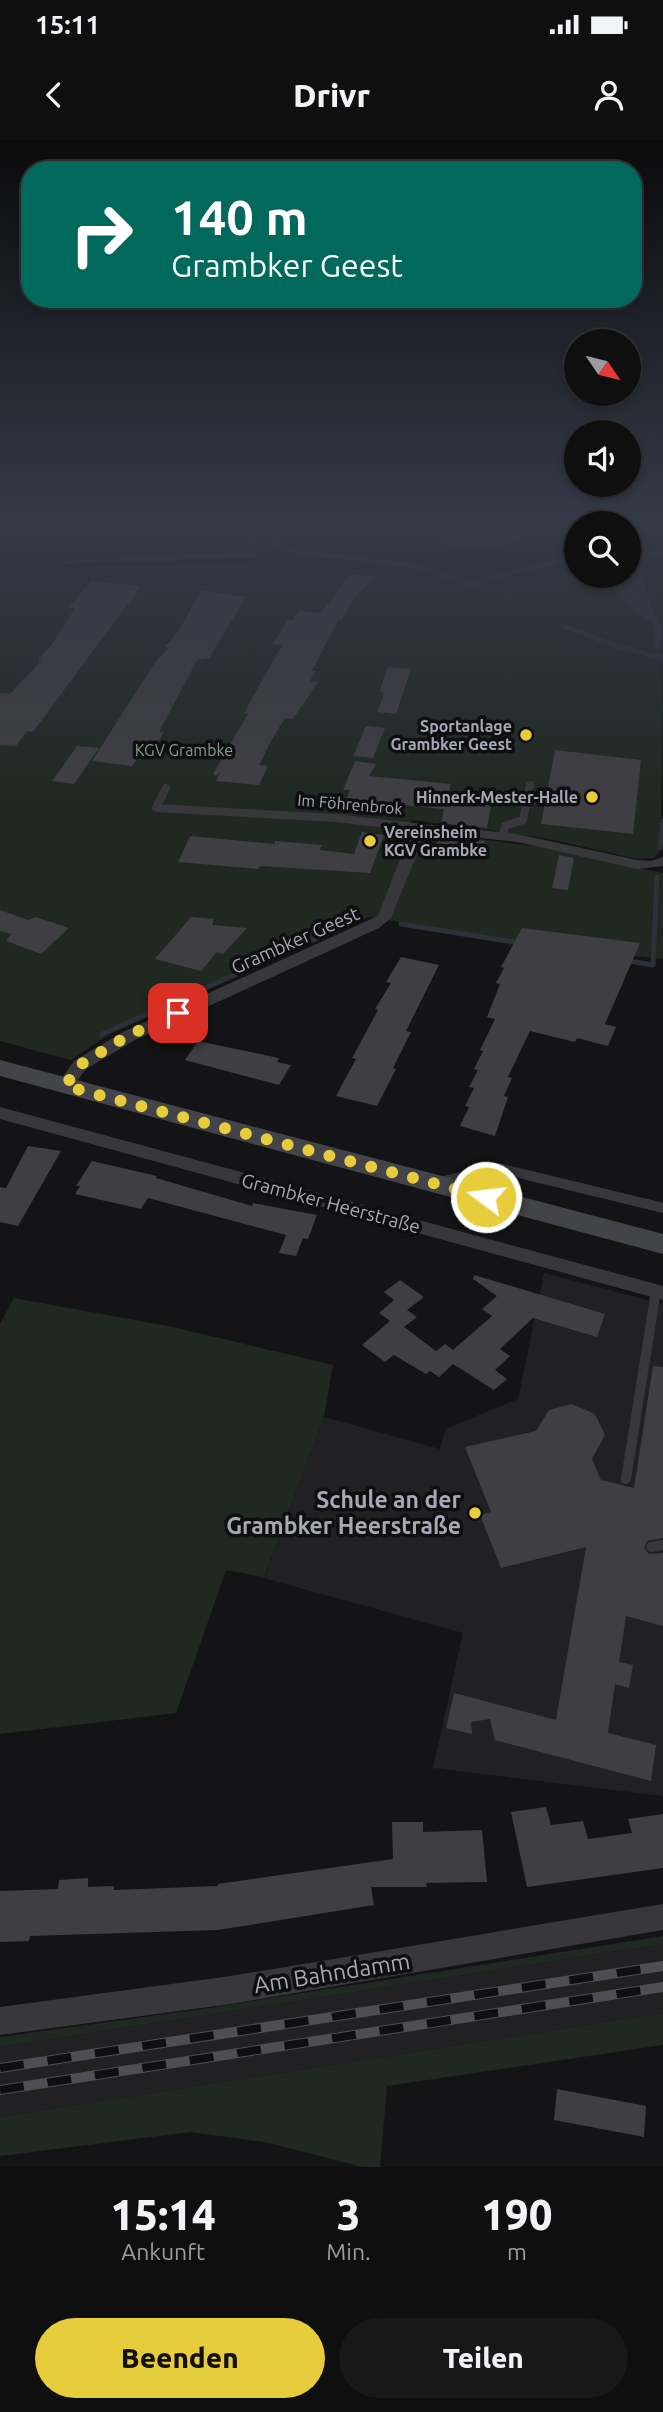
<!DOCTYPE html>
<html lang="de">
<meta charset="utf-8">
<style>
body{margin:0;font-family:Ubuntu,sans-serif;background:#181819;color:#f1f3f6;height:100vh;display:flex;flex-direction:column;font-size:26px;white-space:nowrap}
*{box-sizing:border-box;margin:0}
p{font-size:23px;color:#9b9c9f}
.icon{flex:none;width:38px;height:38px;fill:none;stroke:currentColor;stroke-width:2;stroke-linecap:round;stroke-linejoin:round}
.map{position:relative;height:2027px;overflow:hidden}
.panel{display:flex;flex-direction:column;background:#0f0f10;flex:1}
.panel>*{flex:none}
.top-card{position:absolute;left:21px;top:21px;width:621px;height:147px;border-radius:28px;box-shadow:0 4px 10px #0003,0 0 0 2px #2f2f30;background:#00695c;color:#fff;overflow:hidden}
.needle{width:46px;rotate:125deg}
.tools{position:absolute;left:564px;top:189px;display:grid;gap:14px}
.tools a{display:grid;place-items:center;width:77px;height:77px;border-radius:50%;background:#0f0f10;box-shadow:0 4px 10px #0003,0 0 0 2px #2f2f30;font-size:35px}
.pin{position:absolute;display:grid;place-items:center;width:60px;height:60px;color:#fff;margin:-30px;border-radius:14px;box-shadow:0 4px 10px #0006}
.me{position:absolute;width:77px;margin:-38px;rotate:285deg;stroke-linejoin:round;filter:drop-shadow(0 0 5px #0008)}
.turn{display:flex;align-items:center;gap:24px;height:147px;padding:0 35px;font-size:32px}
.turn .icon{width:91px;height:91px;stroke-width:2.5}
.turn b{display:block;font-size:49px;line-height:60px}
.eta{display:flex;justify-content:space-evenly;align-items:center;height:119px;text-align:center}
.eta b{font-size:42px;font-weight:800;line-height:49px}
.primary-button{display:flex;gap:14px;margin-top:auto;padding:14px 35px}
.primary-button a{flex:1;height:80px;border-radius:42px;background:#e7cd3b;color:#111;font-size:28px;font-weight:800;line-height:80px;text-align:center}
.primary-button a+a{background:#181819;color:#f1f3f6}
.status{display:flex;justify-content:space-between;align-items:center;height:49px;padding:0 35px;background:#0f0f10;direction:ltr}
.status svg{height:19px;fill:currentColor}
header{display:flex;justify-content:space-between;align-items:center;height:91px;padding:0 35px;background:#0f0f10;font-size:32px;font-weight:800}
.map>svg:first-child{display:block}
.built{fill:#212023}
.green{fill:#202822;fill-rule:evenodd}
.water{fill:#2b3039}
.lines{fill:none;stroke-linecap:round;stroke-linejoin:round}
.stream-far1{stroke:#2b3039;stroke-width:4.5}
.stream{stroke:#2b3039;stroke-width:5}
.building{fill:#3f3e43}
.lane-far1{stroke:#37373c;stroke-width:8}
.lane{stroke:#37373c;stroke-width:10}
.street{fill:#37373c;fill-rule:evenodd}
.secondary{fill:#43444a;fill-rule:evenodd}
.rail-casing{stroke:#4e4f55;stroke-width:10}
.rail{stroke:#0f0f11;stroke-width:8;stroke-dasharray:24;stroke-linecap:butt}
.route{stroke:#e7cd3b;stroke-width:12;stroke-dasharray:0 21.6}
.poi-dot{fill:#e7cd3b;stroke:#0f0f11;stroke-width:2.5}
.labels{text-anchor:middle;stroke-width:7;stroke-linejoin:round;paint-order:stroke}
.far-poi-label{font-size:16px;font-weight:bold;fill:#a7a8b5;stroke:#0f0f11;text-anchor:end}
.far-park-label{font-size:16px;fill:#7f9f87;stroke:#0f0f11}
.far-street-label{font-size:16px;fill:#a7a8b5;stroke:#0f0f11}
.street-label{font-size:19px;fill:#a7a8b5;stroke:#0f0f11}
.near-poi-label{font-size:23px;font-weight:bold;fill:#a7a8b5;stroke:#0f0f11;text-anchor:end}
.near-street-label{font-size:23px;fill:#a7a8b5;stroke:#0f0f11}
</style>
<div class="status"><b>15:11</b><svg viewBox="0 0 49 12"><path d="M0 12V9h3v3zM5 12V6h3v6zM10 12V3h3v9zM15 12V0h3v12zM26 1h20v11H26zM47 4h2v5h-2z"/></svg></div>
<header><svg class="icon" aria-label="back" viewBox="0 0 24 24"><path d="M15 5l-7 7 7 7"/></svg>Drivr<svg class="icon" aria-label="person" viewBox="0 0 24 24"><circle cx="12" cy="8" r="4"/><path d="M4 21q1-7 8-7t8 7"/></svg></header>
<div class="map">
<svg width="663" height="2027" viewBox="0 0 663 2027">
<rect width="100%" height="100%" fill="#141416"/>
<path class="built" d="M 544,1133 L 663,1164 L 663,1656 L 433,1628 L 463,1493 L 264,1438 L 324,1277 L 440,1309 L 445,1289 L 518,1259 Z
M 663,1804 L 663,1873 L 0,1977 L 0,1907 Z"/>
<path class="green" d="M 0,381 L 397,381 L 457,409 L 487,410 L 578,381 L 663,381 L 663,489 L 651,464 L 638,419 L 628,421 L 628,383 L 576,383 L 576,436 L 618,436 L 612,447 C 622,465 638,471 653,485 L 653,507 L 663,507 L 661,710 L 654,718 L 638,719 L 544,698 L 412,680 L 406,694 L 449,695 L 534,706 L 663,733 L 663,819 L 586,811 L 368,777 L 110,894 L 71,920 L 0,901 ZM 254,418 L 253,424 L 62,427 L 65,424 Z
M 14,1158 L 173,1187 L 333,1225 L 324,1277 L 264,1437 L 226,1430 L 176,1573 L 0,1594 L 0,1184 Z
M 663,1796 L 663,1804 L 0,1907 L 0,1897 L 209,1868 Z
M 663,1873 L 663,1905 L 387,1946 L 380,2027 L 362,2027 L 270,2003 L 191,1992 L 0,2016 L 0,1977 Z"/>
<path class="water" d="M 397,381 L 578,381 L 487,410 L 457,409 Z
M 638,419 L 651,464 L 663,489 L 662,508 L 653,507 L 653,485 C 638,471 622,465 612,447 L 618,436 L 628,436 L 629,421 Z"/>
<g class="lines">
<path class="stream-far1" d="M 274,381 L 272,395 L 277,406 L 290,411 L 410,425 L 472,444 L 527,428 L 576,419
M 628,416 L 663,414
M 119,419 L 253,415 L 256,412 L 252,408 L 256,381
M 566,487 L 617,506 L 663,518"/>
<path class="stream" d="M 660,708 L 663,681
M 401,784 L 520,803
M 624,820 L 653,825 L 657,737
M 102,894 L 362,778"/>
</g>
<path class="building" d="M 351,434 L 376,437 L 356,455 L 342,480 L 338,480 L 312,531 L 316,531 L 310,541 L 318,542 L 293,579 L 285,578 L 272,599 L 259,625 L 268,626 L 259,645 L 216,641 L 220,632 L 215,636 L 213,634 L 248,574 L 244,573 L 282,505 L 273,504 L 288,480 L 293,480 L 299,471 L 321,473 Z
M 91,441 L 141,446 L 33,592 L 27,591 L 16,606 L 0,605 L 0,553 L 10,554 L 41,521 L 38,520 L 53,503 L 75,468 L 69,467 Z
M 202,450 L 246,457 L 209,518 L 197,520 L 159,592 L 164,592 L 152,613 L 143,612 L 132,626 L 92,621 L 154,524 L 169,507 L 165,507 L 179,490 Z
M 388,527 L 411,529 L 396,574 L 377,572 L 384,554 L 380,550 Z
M 366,586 L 385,588 L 373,618 L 353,616 Z
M 77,606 L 99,608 L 74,644 L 52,641 Z
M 555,610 L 641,620 L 633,694 L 541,684 Z
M 355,621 L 376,624 L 369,636 L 451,644 L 447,661 L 491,665 L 487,688 L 441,683 L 444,669 L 346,660 L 350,650 L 343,650 Z
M 362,692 L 384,695 L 370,733 L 260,726 L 258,729 L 178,722 L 190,696 L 275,704 L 275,701 L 322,705 L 320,710 L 354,714 Z
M 439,696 L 485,701 L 483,714 L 436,708 Z
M 559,715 L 574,718 L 568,750 L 552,748 Z
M 0,770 L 28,780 L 36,777 L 69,788 L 41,814 L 6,801 L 11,794 L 0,791 Z
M 191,777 L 214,779 L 212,785 L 247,788 L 223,814 L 217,812 L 201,831 L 155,819 Z
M 522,788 L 640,803 L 605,884 L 616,887 L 608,906 L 577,898 L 575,902 L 530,891 L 508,937 L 512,938 L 504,956 L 508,957 L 495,996 L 460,986 L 469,967 L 465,966 L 474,948 L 469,947 L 478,930 L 474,929 L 483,911 L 480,910 L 495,879 L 487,877 L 500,844 L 496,843 L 504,828 L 501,827 Z
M 401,817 L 439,825 L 406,891 L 411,892 L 393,928 L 396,929 L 377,966 L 336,956 L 356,919 L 352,918 L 378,870 L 375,869 L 391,843 L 386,842 Z
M 198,901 L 279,918 L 277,922 L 291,925 L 279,945 L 185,920 Z
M 28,1006 L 61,1011 L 18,1086 L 0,1082 L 0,1047 L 6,1048 Z
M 92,1021 L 157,1036 L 156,1038 L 252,1066 L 253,1063 L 317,1075 L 308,1099 L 303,1098 L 296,1116 L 279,1113 L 286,1095 L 148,1058 L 141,1069 L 75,1054 L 80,1046 L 76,1046 Z
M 474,1135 L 605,1174 L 597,1197 L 533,1178 L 500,1209 L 510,1216 L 495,1230 L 507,1239 L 494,1250 L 453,1224 L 439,1237 L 430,1231 L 426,1234 L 394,1215 L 385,1222 L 362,1205 L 390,1181 L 379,1173 L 394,1160 L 384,1152 L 400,1140 L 424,1157 L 407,1170 L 417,1177 L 404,1187 L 436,1211 L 445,1204 L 453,1210 L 492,1176 L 482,1169 L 497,1156 L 473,1139 Z
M 653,1226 L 663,1227 L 663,1398 L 647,1401 L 644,1408 L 649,1414 L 663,1413 L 663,1486 L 626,1476 L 619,1522 L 633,1525 L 629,1548 L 615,1544 L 608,1593 L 656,1605 L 651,1641 L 495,1600 L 490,1579 L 471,1582 L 472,1594 L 446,1588 L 454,1553 L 556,1580 L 586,1407 L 501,1428 L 480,1375 L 491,1372 L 465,1307 L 536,1291 L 549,1270 L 572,1264 L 595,1274 L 605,1295 L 592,1319 L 601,1340 L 634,1348 Z
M 546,1667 L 551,1685 L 583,1681 L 588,1699 L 632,1693 L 628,1679 L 663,1674 L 663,1728 L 527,1747 L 511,1672 Z
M 392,1682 L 423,1682 L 423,1692 L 482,1690 L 487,1742 L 426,1743 L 427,1747 L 371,1747 L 374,1765 L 218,1790 L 30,1796 L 29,1801 L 0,1802 L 0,1751 L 58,1749 L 59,1740 L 88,1738 L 88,1747 L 114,1746 L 114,1750 L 218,1746 L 218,1744 L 393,1719 Z
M 557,1949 L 646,1966 L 644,1997 L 554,1980 Z"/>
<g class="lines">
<path class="lane-far1" d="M 166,648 L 156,668 L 336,678 L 422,688
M 503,696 L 505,686 L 523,680 L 530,645"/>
<path class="lane" d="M 444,1041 L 498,1028 L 663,1068
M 626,1339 L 656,1151
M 651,1407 L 663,1405"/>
<path class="street" d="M 422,684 L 517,694 L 637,720 L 651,721 L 663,717 L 663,726 L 637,729 L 517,702 L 426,692 L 391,778 L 379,788 L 135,900 L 86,929 L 71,949 L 59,949 L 57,945 L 74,921 L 123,892 L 378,776 L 408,698 L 417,685 Z
M 0,967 L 663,1146 L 663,1160 L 0,979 Z
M 663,1764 L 663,1790 L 231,1864 L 0,1895 L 0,1867 L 231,1836 Z"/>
<path class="secondary" d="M 0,920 L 663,1094 L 663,1114 L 0,936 Z"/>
<defs>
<path id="rail" d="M 0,1928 L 663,1826
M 0,1950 L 663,1847"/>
</defs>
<use href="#rail" class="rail-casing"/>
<use href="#rail" class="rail"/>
</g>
<linearGradient id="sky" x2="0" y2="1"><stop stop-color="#0b0b0c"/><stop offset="0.57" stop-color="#343a47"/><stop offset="1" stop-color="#343a47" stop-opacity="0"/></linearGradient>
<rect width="663" height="665" fill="url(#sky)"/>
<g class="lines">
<path class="route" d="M 178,873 L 129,895 L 80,925 L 65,946 L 486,1057"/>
</g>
<g class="poi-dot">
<circle cx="526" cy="595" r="7"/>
<circle cx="592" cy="657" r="7"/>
<circle cx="370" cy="701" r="7"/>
<circle cx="475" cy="1373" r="7"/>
</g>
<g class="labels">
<g class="far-poi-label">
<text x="512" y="592">Sportanlage<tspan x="512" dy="18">Grambker Geest</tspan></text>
<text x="578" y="663">Hinnerk-Mester-Halle</text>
<text x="384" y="698" text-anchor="start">Vereinsheim<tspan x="384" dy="18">KGV Grambke</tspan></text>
</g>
<g class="far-park-label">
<text x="184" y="616">KGV Grambke</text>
</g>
<g class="far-street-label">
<text transform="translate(350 664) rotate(5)" y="6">Im Föhrenbrok</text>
</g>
<g class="street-label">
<text transform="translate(295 800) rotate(-24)" y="7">Grambker Geest</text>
<text transform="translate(331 1063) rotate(15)" y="7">Grambker Heerstraße</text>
</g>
<g class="near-poi-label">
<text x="461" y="1368">Schule an der<tspan x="461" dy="26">Grambker Heerstraße</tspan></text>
</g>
<g class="near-street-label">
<text transform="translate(332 1833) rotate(-9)" y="8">Am Bahndamm</text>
</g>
</g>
</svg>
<div class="tools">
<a><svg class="needle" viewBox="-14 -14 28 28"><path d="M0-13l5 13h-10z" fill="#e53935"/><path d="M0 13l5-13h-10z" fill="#9b9c9f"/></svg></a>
<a><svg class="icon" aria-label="sound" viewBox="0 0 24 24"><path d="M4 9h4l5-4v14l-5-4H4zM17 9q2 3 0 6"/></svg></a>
<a><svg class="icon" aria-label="search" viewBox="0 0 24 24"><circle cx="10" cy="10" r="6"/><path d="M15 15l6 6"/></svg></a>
</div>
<div class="pin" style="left:178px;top:873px;background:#d93025"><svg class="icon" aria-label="arrive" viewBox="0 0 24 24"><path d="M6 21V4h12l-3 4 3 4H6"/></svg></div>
<svg class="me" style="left:486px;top:1057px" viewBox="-20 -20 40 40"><circle r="17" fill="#e7cd3b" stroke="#fff" stroke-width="3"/><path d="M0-11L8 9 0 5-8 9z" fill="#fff"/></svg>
<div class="top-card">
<div class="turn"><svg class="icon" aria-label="right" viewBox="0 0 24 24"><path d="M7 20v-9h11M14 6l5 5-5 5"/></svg><div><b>140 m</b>Grambker Geest</div></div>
</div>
</div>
<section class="panel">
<div class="eta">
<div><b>15:14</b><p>Ankunft</p></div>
<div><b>3</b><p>Min.</p></div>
<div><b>190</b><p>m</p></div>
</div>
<div class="primary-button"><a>Beenden</a><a>Teilen</a></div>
</section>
